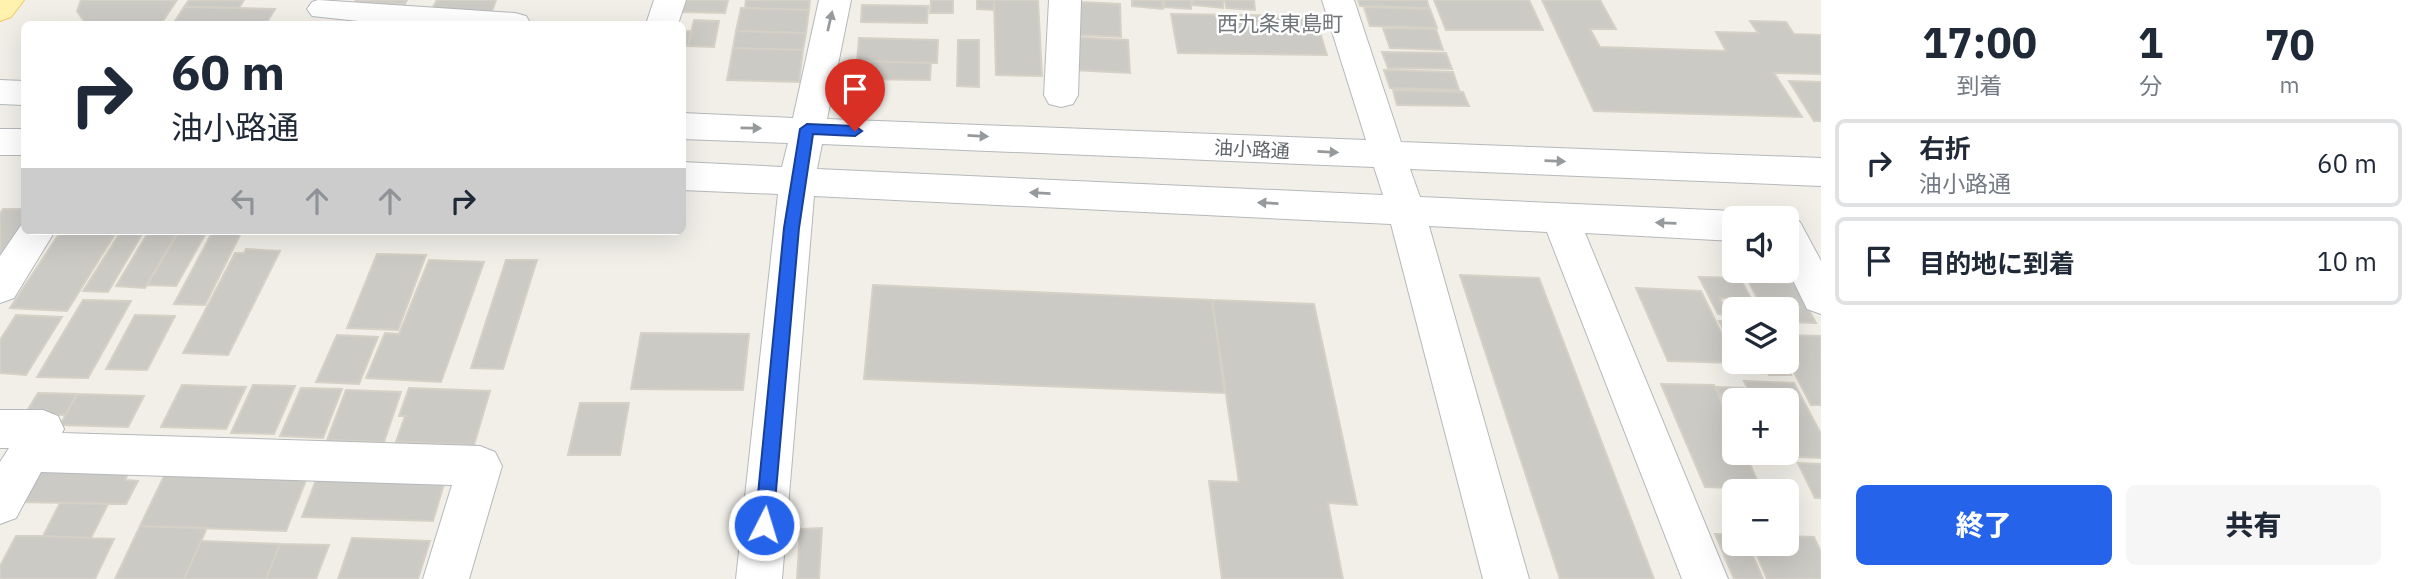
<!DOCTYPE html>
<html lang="ja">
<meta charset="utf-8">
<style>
body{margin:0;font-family:"IBM Plex Sans","Noto Sans JP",sans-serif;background:#f6f6f7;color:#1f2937;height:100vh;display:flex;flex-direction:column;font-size:26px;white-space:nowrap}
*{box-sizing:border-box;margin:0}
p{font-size:23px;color:#747a83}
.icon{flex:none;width:38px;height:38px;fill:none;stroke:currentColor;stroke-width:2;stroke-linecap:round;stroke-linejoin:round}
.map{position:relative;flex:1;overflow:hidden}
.panel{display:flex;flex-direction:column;background:#fff;width:595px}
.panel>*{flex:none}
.hud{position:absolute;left:21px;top:21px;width:665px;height:214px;border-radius:10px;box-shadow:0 7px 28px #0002;background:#fff;color:#1f2937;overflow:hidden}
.buttons{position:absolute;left:1722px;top:206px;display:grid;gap:14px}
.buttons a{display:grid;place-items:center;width:77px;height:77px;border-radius:10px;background:#fff;box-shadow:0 7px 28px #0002;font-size:35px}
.pin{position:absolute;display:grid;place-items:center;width:60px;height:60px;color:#fff;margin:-72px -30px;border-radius:50% 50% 50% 0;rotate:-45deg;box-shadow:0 0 7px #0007}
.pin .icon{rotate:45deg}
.me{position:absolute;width:77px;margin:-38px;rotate:5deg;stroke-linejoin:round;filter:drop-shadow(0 0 5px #0008)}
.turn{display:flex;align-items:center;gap:24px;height:147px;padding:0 35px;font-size:32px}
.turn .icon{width:91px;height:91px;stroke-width:2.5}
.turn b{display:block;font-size:49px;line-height:60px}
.lanes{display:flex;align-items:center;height:66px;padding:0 35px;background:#0003;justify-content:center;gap:35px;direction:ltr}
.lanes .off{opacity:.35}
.eta{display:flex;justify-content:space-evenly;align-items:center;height:119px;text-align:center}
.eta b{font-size:42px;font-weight:800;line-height:49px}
.primary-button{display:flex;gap:14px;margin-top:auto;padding:14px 35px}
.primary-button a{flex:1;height:80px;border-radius:10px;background:#2563eb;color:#fff;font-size:28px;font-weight:800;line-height:80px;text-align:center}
.primary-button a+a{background:#f6f6f7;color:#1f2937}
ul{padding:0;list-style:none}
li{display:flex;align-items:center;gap:21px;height:88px;margin:0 14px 10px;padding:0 21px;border:4px solid #e0e1e3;border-radius:10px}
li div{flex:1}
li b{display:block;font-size:26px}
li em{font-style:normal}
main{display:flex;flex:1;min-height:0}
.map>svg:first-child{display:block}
.building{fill:#cccac5;stroke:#d6d1c6;stroke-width:2}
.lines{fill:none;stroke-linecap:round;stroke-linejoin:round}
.minor-casing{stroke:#b5b8bc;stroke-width:2}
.major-casing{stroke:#f2c960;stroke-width:2}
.minor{fill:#fff;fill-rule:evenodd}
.major{fill:#fff2af;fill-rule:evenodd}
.oneway{fill:#979a9d}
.route{fill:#2563eb;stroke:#184099;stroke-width:2}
.labels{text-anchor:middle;stroke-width:5;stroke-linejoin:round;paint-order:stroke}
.street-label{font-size:19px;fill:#5f6368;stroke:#fff}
.neighbourhood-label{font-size:21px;fill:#70757a;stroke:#fff}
</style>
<main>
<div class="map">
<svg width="1821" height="579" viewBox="0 0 1821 579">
<rect width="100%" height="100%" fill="#f1efe8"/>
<path class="building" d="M 81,0 L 177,0 L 161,24 L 86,24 L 77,11 Z
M 189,0 L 244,0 L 239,8 L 184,7 Z
M 356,0 L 407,0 L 405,4 L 355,2 Z
M 437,0 L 496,0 L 492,11 L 432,9 Z
M 685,0 L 728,0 L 725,13 L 682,12 Z
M 746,0 L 810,0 L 809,10 L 745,8 Z
M 931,0 L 953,0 L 953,13 L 930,13 Z
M 977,0 L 994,0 L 994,10 L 977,9 Z
M 994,0 L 1038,0 L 1042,76 L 996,75 Z
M 1132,0 L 1162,0 L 1163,9 L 1132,6 Z
M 1164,0 L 1191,0 L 1191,9 L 1164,7 Z
M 1193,0 L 1223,0 L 1223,8 L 1193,5 Z
M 1225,0 L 1254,0 L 1255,10 L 1226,8 Z
M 1358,0 L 1427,0 L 1429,8 L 1360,6 Z
M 1434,0 L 1529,0 L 1543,30 L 1446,30 Z
M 1542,0 L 1600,0 L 1616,29 L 1590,29 L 1600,47 L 1726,51 L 1716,32 L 1758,33 L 1750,21 L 1786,22 L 1794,34 L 1821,35 L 1821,74 L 1774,73 L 1802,117 L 1594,111 Z
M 1080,2 L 1120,4 L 1121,37 L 1080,35 Z
M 862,5 L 928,6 L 927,23 L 861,22 Z
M 184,7 L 275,9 L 266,24 L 173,24 Z
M 1364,7 L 1430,9 L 1437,28 L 1370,26 Z
M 741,8 L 809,10 L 806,33 L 736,31 Z
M 1171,14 L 1315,16 L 1327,55 L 1178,53 Z
M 694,20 L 719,21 L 714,47 L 688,46 Z
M 1383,28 L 1436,29 L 1443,50 L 1390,48 Z
M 682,31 L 692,31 L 688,46 L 682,46 Z
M 736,31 L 806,33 L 803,50 L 733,48 Z
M 1073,37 L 1128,40 L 1130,73 L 1073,70 Z
M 859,38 L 938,40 L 937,63 L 857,61 Z
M 958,40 L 979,40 L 979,87 L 957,86 Z
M 733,48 L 803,50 L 799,82 L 727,80 Z
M 1382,52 L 1446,53 L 1452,69 L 1388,68 Z
M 857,61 L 931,63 L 930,80 L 856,79 Z
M 1384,70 L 1453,72 L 1459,90 L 1390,88 Z
M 1789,81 L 1821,82 L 1821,121 L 1814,121 Z
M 1393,90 L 1463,92 L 1469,106 L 1397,105 Z
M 3,209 L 24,209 L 24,223 L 0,260 L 0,214 Z
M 61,231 L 117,231 L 67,311 L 10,308 Z
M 121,231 L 144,231 L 108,292 L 83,291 Z
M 149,231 L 178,231 L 145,288 L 116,286 Z
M 179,231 L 207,231 L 176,286 L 147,285 Z
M 213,231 L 242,231 L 205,305 L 174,304 Z
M 246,249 L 280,251 L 228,355 L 183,353 L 235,253 L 244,253 Z
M 377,254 L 426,255 L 398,330 L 347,328 Z
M 429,260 L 484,262 L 441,382 L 366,378 L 385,333 L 399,334 Z
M 506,260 L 537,260 L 503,369 L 471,368 Z
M 1460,275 L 1539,278 L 1654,579 L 1560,579 Z
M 1699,277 L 1740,278 L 1751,299 L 1720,298 L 1728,315 L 1718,314 Z
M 1749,282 L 1794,283 L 1816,323 L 1787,322 L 1787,310 L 1763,310 Z
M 873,285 L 1212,300 L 1225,393 L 864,379 Z
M 1636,288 L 1701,291 L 1736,363 L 1668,361 Z
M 83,300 L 131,301 L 88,378 L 37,377 Z
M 1212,300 L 1314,304 L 1357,505 L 1328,503 L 1343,579 L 1222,579 L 1209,481 L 1239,482 Z
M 1726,301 L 1753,302 L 1757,310 L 1734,310 L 1734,318 Z
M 16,315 L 62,317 L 26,375 L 0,373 L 0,340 Z
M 135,315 L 175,316 L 147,370 L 106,369 Z
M 1719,321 L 1734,321 L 1734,352 Z
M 641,333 L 749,334 L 743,390 L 631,389 Z
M 337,335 L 378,337 L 359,384 L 316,382 Z
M 1787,335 L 1821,336 L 1821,405 L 1811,405 L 1787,359 Z
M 1764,362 L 1785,362 L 1791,375 L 1769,375 Z
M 1744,381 L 1794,383 L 1821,434 L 1821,458 L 1779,456 L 1778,453 L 1787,453 L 1787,401 L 1753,401 Z
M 1661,384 L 1714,385 L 1734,431 L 1734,453 L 1745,453 L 1761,489 L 1705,487 Z
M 182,385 L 246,387 L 226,429 L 161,427 Z
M 253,385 L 295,386 L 274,434 L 231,433 Z
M 1717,387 L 1744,388 L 1750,401 L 1734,401 L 1734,425 Z
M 301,388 L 342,389 L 323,438 L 280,436 Z
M 409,388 L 490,391 L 474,445 L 396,442 L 405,416 L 399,416 Z
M 346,390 L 401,392 L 384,442 L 327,440 Z
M 38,393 L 77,394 L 66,415 L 25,414 Z
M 77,394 L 144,396 L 128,427 L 60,425 Z
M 580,403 L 629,403 L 620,455 L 568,455 Z
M 1798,463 L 1821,464 L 1821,498 L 1815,498 Z
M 38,464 L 132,466 L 125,480 L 138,481 L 126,504 L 18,502 Z
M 167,470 L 308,475 L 286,531 L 140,526 Z
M 316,480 L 444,484 L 433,521 L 302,517 Z
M 60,503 L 108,504 L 91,538 L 43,536 Z
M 140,526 L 207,528 L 184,579 L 115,579 Z
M 822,528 L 819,579 L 797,579 L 800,529 Z
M 1715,534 L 1734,534 L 1734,544 L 1748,544 L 1763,579 L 1734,579 Z
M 16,536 L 43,536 L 114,539 L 95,579 L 0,579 L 0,566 Z
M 1787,536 L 1814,537 L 1821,552 L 1821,579 L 1767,579 L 1752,544 L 1787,544 Z
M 352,538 L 430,541 L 418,579 L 338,579 Z
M 201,541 L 280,544 L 266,579 L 184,579 Z
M 280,544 L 329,545 L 316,579 L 266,579 Z"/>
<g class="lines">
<defs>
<path id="minor" d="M 318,0 L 515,13 L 526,16 L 531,24 L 386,24 L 312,16 L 307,9 L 312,2 Z
M 654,0 L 686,0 L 678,24 L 646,24 Z
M 819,0 L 851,0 L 827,119 L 1366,140 L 1322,0 L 1354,0 L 1401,142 L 1821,158 L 1821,186 L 1410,169 L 1420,197 L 1734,211 L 1747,216 L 1749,219 L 1734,219 L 1734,241 L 1585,233 L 1728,579 L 1682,579 L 1547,232 L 1429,226 L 1529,579 L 1483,579 L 1391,224 L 814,196 L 782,579 L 736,579 L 778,194 L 682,190 L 682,162 L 782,167 L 788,143 L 682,139 L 682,113 L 793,118 ZM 822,144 L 1374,167 L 1383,195 L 817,169 Z
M 1049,0 L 1081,0 L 1078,95 L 1073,104 L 1061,107 L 1049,104 L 1044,95 Z
M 0,80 L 24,81 L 24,105 L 0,104 Z
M 0,129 L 24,129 L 24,155 L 0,155 Z
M 1787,217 L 1800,222 L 1821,261 L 1821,314 L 1807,309 L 1787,268 L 1787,219 L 1782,219 Z
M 24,221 L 24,231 L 55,231 L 14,298 L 0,303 L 0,256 Z
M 0,410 L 43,410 L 58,416 L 64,429 L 62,433 L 480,446 L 495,452 L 502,466 L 469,579 L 423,579 L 452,485 L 41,472 L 16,518 L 0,524 L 0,462 L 9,448 L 0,448 Z"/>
<path id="major" d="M 0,0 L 24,0 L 11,17 L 0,21 Z"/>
</defs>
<use href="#minor" class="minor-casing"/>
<use href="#major" class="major-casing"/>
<use href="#minor" class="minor"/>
<use href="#major" class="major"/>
</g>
<defs><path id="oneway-solid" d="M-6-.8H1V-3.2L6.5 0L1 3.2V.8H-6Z" transform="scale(1.75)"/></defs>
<g class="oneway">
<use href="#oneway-solid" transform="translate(830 21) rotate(-77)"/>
<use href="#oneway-solid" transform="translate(751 128) rotate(1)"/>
<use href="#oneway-solid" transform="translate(978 136) rotate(3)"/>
<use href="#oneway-solid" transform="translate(1328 152) rotate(3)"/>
<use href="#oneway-solid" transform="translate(1555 161) rotate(2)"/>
<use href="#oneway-solid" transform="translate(1040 193) rotate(-177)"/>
<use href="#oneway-solid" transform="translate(1268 203) rotate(-177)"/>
<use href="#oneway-solid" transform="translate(1666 223) rotate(-178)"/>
</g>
<path class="route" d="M 807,124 L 855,126 L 862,131 L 855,136 L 813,134 L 799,228 L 773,525 L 770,531 L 764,534 L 757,531 L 755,525 L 784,228 L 800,129 Z"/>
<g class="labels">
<g class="street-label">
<text transform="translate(1252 149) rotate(3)" y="7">油小路通</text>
</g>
<g class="neighbourhood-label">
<text x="1280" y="31">西九条東島町</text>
</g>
</g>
</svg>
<div class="buttons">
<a><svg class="icon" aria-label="sound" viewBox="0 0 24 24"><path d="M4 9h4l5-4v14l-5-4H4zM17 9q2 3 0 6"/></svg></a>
<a><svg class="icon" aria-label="layers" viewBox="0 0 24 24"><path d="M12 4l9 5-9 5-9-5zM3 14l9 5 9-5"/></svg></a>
<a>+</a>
<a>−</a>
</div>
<div class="pin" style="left:855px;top:131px;background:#d93025"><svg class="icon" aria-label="arrive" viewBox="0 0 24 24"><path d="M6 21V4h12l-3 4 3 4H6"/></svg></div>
<svg class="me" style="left:764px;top:525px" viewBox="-20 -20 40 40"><circle r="17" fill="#2563eb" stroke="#fff" stroke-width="3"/><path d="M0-11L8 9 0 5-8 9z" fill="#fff"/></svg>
<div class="hud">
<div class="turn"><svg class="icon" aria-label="right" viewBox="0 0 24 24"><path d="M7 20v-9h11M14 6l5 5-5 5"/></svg><div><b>60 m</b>油小路通</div></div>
<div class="lanes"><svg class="icon off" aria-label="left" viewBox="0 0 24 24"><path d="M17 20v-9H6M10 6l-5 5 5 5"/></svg><svg class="icon off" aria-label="ahead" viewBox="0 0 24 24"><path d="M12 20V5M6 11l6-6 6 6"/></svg><svg class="icon off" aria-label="ahead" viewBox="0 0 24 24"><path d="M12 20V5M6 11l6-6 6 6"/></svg><svg class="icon" aria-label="right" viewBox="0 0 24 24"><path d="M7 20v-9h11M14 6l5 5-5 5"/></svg></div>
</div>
</div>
<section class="panel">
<div class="eta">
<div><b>17:00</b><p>到着</p></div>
<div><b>1</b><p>分</p></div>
<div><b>70</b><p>m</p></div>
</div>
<ul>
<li><svg class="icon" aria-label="right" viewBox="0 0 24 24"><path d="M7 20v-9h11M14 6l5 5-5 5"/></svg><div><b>右折</b><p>油小路通</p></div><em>60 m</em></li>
<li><svg class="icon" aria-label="arrive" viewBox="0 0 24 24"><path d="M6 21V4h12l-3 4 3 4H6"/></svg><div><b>目的地に到着</b></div><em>10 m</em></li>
</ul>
<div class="primary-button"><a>終了</a><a>共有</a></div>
</section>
</main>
